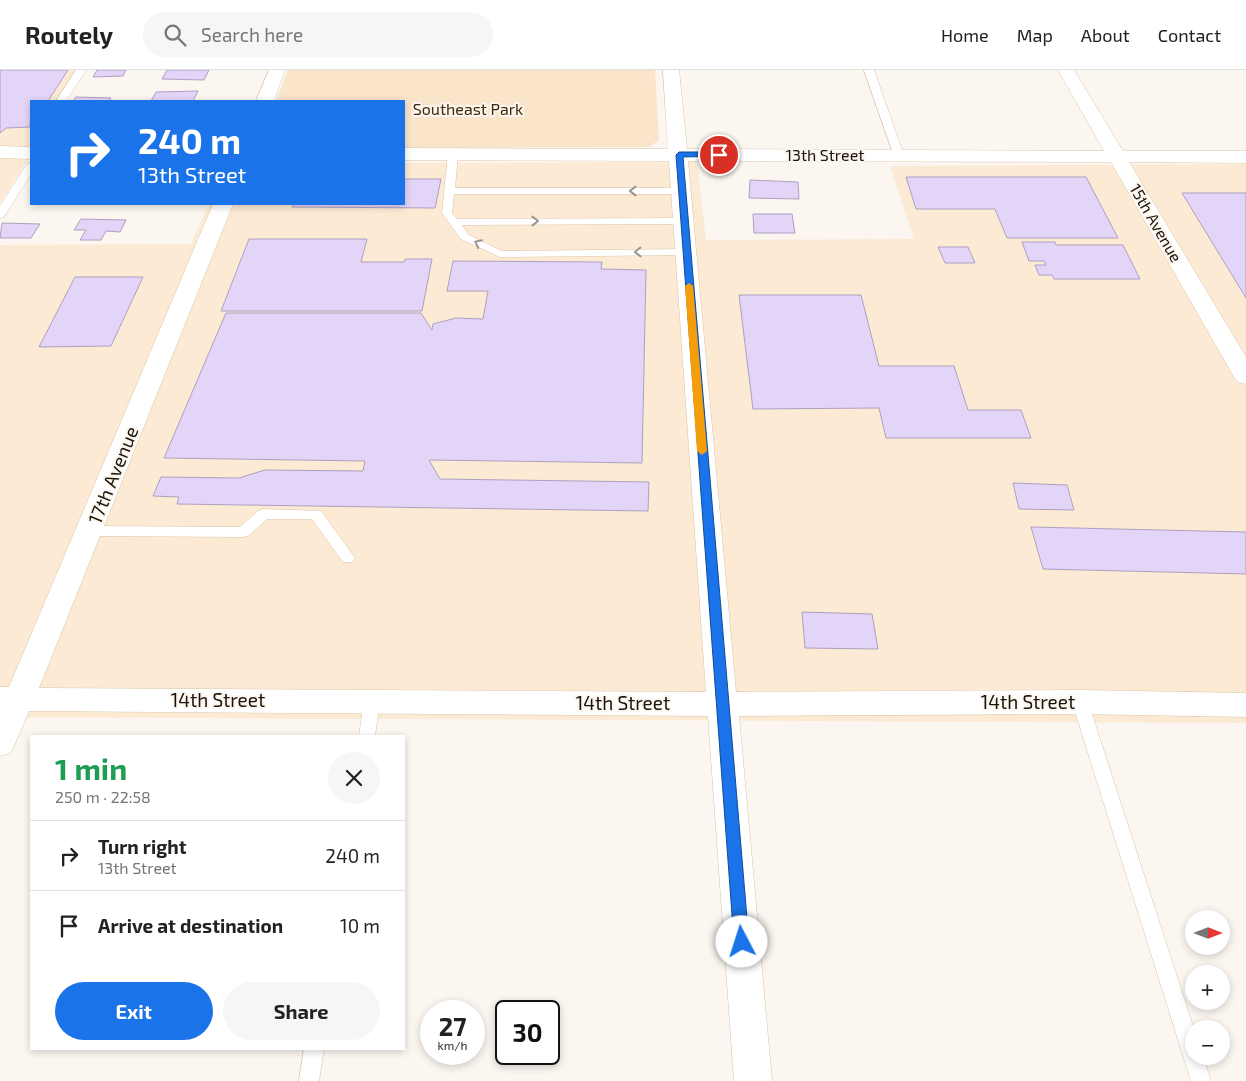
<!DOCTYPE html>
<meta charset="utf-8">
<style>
body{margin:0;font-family:"Exo 2",sans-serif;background:#f6f6f6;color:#222;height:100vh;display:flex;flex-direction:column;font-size:19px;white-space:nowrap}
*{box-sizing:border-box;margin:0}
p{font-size:16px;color:#767676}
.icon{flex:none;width:28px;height:28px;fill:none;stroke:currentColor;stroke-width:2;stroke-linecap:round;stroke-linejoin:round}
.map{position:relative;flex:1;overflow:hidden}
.side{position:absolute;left:30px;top:665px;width:375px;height:315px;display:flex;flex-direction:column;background:#fff;border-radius:0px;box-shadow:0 2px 8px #0003}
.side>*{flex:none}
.banner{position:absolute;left:30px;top:30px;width:375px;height:105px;border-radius:0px;box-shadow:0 2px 8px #0003;background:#1a73e8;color:#fff;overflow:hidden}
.needle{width:32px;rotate:90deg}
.controls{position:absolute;left:1185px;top:840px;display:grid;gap:10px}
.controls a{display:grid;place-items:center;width:45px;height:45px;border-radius:50%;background:#fff;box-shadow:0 2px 8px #0003;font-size:25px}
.speed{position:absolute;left:420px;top:930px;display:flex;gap:10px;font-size:25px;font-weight:700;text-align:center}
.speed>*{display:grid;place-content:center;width:65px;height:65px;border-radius:50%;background:#fff;box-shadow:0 2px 8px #0003;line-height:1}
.speed small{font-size:12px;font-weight:400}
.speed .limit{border:2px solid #111;border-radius:8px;background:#fff;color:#111}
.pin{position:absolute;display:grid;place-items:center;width:42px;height:42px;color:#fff;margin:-21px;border:2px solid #fff;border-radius:50%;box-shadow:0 1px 5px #0007}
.me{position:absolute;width:55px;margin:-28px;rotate:355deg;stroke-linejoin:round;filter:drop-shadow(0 0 4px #0008)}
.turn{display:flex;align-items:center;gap:18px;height:105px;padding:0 25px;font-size:22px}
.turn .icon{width:65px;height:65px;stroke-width:2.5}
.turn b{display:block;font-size:35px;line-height:42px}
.round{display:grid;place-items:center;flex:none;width:52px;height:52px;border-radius:26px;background:#f6f6f6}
.summary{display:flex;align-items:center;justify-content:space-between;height:85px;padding:0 25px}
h1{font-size:30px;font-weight:700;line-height:38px;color:#1e9e55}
.cta{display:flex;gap:10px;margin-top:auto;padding:10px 25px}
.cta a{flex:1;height:58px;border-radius:30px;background:#1a73e8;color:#fff;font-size:20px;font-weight:700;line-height:58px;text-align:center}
.cta a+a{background:#f6f6f6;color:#222}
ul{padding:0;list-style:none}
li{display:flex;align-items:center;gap:15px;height:70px;padding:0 25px;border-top:1px solid #e0e0e0}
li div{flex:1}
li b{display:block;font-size:19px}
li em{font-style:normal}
header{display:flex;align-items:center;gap:30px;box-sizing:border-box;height:70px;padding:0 25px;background:#fff;border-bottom:1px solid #e0e0e0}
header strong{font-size:24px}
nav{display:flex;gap:28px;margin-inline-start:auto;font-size:18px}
.search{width:350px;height:45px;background:#f6f6f6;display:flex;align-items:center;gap:12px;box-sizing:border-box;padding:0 18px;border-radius:28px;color:#767676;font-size:19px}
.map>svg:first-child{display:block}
.built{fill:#fcead4}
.green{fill:#fae5ca}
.building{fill:#e3d5f7;stroke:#ada0c0}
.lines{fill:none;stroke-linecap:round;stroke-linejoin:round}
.lane-casing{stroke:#dbc4a6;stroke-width:1}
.street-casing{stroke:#dbc4a6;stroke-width:1}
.lane{fill:#fff;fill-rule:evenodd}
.street{fill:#fff;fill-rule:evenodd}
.oneway{stroke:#999590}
.route{fill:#1a73e8;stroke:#114b97}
.slow{fill:#f59e0b}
.labels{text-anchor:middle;stroke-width:4;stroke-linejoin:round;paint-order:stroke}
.far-park-label{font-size:16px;fill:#3f2908;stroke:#fbf6f0}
.far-street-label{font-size:16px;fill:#1c1409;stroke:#fbf6f0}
.street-label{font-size:19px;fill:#1c1409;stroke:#fbf6f0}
</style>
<header>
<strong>Routely</strong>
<div class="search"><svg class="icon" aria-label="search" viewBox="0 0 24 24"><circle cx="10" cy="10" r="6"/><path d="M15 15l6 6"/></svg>Search here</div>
<nav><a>Home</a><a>Map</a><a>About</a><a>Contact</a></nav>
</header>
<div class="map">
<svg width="1246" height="1011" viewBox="0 0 1246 1011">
<rect width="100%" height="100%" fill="#fbf6f0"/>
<path class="built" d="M 0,0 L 86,0 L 66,31 L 31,31 L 31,85 L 0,133 Z
M 697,92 L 706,170 L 914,169 L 890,96 L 1246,94 L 1246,653 L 0,647 L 0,175 L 191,174 L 208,134 L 404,134 L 404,93 Z"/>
<path class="green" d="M 288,0 L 655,0 L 659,70 L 650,77 L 404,78 L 404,31 L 276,31 Z"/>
<path class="building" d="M 0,0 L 68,0 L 48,31 L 31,31 L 30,57 L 6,58 L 0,63 Z
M 97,0 L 126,0 L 123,6 L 93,7 Z
M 167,0 L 209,0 L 204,10 L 162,9 Z
M 198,21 L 193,31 L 151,31 L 156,22 Z
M 76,27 L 111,28 L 109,31 L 73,31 Z
M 906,107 L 1086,107 L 1118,168 L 1007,168 L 995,139 L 916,139 Z
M 404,109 L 441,109 L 435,138 L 292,137 L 294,134 L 404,134 Z
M 750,110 L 798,112 L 799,129 L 749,128 Z
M 1182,123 L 1246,123 L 1246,228 Z
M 753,144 L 792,144 L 795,163 L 754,163 Z
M 81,149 L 126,150 L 120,162 L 106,161 L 101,170 L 80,170 L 86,160 L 74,160 Z
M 2,153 L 40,154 L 31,168 L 0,168 Z
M 249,169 L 367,169 L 361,192 L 404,192 L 405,189 L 432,189 L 422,241 L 221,241 Z
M 1022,172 L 1055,172 L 1056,175 L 1123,175 L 1140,209 L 1054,209 L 1052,205 L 1039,205 L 1035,195 L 1046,195 L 1044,191 L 1029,191 Z
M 938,177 L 968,177 L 975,193 L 945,193 Z
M 453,191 L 602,192 L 601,199 L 646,200 L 642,393 L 429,390 L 440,409 L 649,412 L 648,441 L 177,434 L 179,427 L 153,426 L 161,407 L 239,408 L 265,400 L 363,401 L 365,391 L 164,388 L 226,243 L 421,243 L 432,260 L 433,254 L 456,248 L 483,249 L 488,221 L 447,221 Z
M 75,207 L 143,207 L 111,276 L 39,277 Z
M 739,225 L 861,225 L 879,296 L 954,296 L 968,340 L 1021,340 L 1031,368 L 886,368 L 879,338 L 753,339 Z
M 1013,413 L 1067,415 L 1074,440 L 1019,439 Z
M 1031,457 L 1246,462 L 1246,504 L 1043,499 Z
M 802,542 L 872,544 L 878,579 L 805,578 Z"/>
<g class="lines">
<defs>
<path id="lane" d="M 76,0 L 86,0 L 66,31 L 56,31 Z
M 864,0 L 874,0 L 904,86 L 903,88 L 894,86 Z
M 453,81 L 458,84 L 455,118 L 682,118 L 687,121 L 682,124 L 454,124 L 452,143 L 457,149 L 684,148 L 689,151 L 684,154 L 462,155 L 469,165 L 502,181 L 686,179 L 692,182 L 686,185 L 500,187 L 461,169 L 442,143 L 448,84 Z
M 31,93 L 31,104 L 4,147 L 0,148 L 0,136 L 27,94 Z
M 263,439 L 321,441 L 355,488 L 353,492 L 343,492 L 312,449 L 267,449 L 248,466 L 243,467 L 90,466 L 83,461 L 90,456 L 240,457 L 258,441 Z
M 372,625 L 378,626 L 380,631 L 375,666 L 359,666 L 364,631 L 366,626 Z
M 1080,626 L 1086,627 L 1088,632 L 1194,959 L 1194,986 L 1203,986 L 1211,1011 L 1191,1011 L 1072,632 L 1074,627 Z
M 304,979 L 324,979 L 319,1011 L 299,1011 Z"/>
<path id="street" d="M 269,0 L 285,0 L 274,31 L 256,31 Z
M 663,0 L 679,0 L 687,79 L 1104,81 L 1058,0 L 1074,0 L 1123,81 L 1246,81 L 1246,93 L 1129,92 L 1246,287 L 1246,314 L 1238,312 L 1234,307 L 1111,92 L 688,91 L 736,622 L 1080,620 L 1246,623 L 1246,647 L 1080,644 L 739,646 L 772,1011 L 734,1011 L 708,646 L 29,641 L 11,683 L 0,686 L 0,617 L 9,617 L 213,134 L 233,134 L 39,618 L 706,622 L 669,91 L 404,90 L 404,78 L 668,79 Z
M 0,76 L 31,77 L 31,89 L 0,88 Z"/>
</defs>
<use href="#lane" class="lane-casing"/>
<use href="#street" class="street-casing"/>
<use href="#lane" class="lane"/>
<use href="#street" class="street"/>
</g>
<defs><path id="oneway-chevron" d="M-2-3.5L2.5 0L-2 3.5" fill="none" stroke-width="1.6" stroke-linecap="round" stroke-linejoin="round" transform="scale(1.25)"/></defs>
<g class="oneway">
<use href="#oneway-chevron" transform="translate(633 121) rotate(180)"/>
<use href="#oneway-chevron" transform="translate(535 151)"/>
<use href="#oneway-chevron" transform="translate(478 173) rotate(-154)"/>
<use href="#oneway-chevron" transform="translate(638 182) rotate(179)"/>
</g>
<path class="route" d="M 719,82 L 722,83 L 722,86 L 683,87 L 749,872 L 747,877 L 742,879 L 737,877 L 734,872 L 676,85 L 679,82 Z"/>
<path class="slow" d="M 689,213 L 693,216 L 707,381 L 702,385 L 697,381 L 685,216 Z"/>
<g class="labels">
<g class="far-park-label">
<text x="468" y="45">Southeast Park</text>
</g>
<g class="far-street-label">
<text x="825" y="91">13th Street</text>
<text transform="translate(1156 153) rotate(60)" y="6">15th Avenue</text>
</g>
<g class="street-label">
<text transform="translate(113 405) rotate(-68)" y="7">17th Avenue</text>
<text x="218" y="637">14th Street</text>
<text x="1028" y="639">14th Street</text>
<text x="623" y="640">14th Street</text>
</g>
</g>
</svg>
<div class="controls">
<a><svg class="needle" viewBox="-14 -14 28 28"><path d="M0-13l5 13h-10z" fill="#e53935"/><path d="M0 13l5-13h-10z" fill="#767676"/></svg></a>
<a>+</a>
<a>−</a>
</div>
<div class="speed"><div>27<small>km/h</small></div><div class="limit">30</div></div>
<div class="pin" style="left:719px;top:85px;background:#d93025"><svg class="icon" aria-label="arrive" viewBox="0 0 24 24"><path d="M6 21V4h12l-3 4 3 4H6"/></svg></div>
<svg class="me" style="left:742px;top:872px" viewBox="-20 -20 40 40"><circle r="19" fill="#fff"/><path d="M0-13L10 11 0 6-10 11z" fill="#1a73e8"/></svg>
<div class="banner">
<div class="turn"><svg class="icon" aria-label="right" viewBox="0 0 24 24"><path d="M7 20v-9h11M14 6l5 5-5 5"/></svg><div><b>240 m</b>13th Street</div></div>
</div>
<section class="side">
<div class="summary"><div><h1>1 min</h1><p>250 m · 22:58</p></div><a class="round"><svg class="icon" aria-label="close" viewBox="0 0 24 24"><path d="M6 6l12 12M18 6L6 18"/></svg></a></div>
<ul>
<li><svg class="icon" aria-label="right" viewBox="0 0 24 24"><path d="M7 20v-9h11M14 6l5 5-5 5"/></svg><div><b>Turn right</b><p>13th Street</p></div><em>240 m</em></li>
<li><svg class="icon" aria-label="arrive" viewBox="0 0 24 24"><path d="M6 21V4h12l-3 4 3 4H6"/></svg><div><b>Arrive at destination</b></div><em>10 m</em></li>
</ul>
<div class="cta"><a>Exit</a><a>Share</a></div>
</section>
</div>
